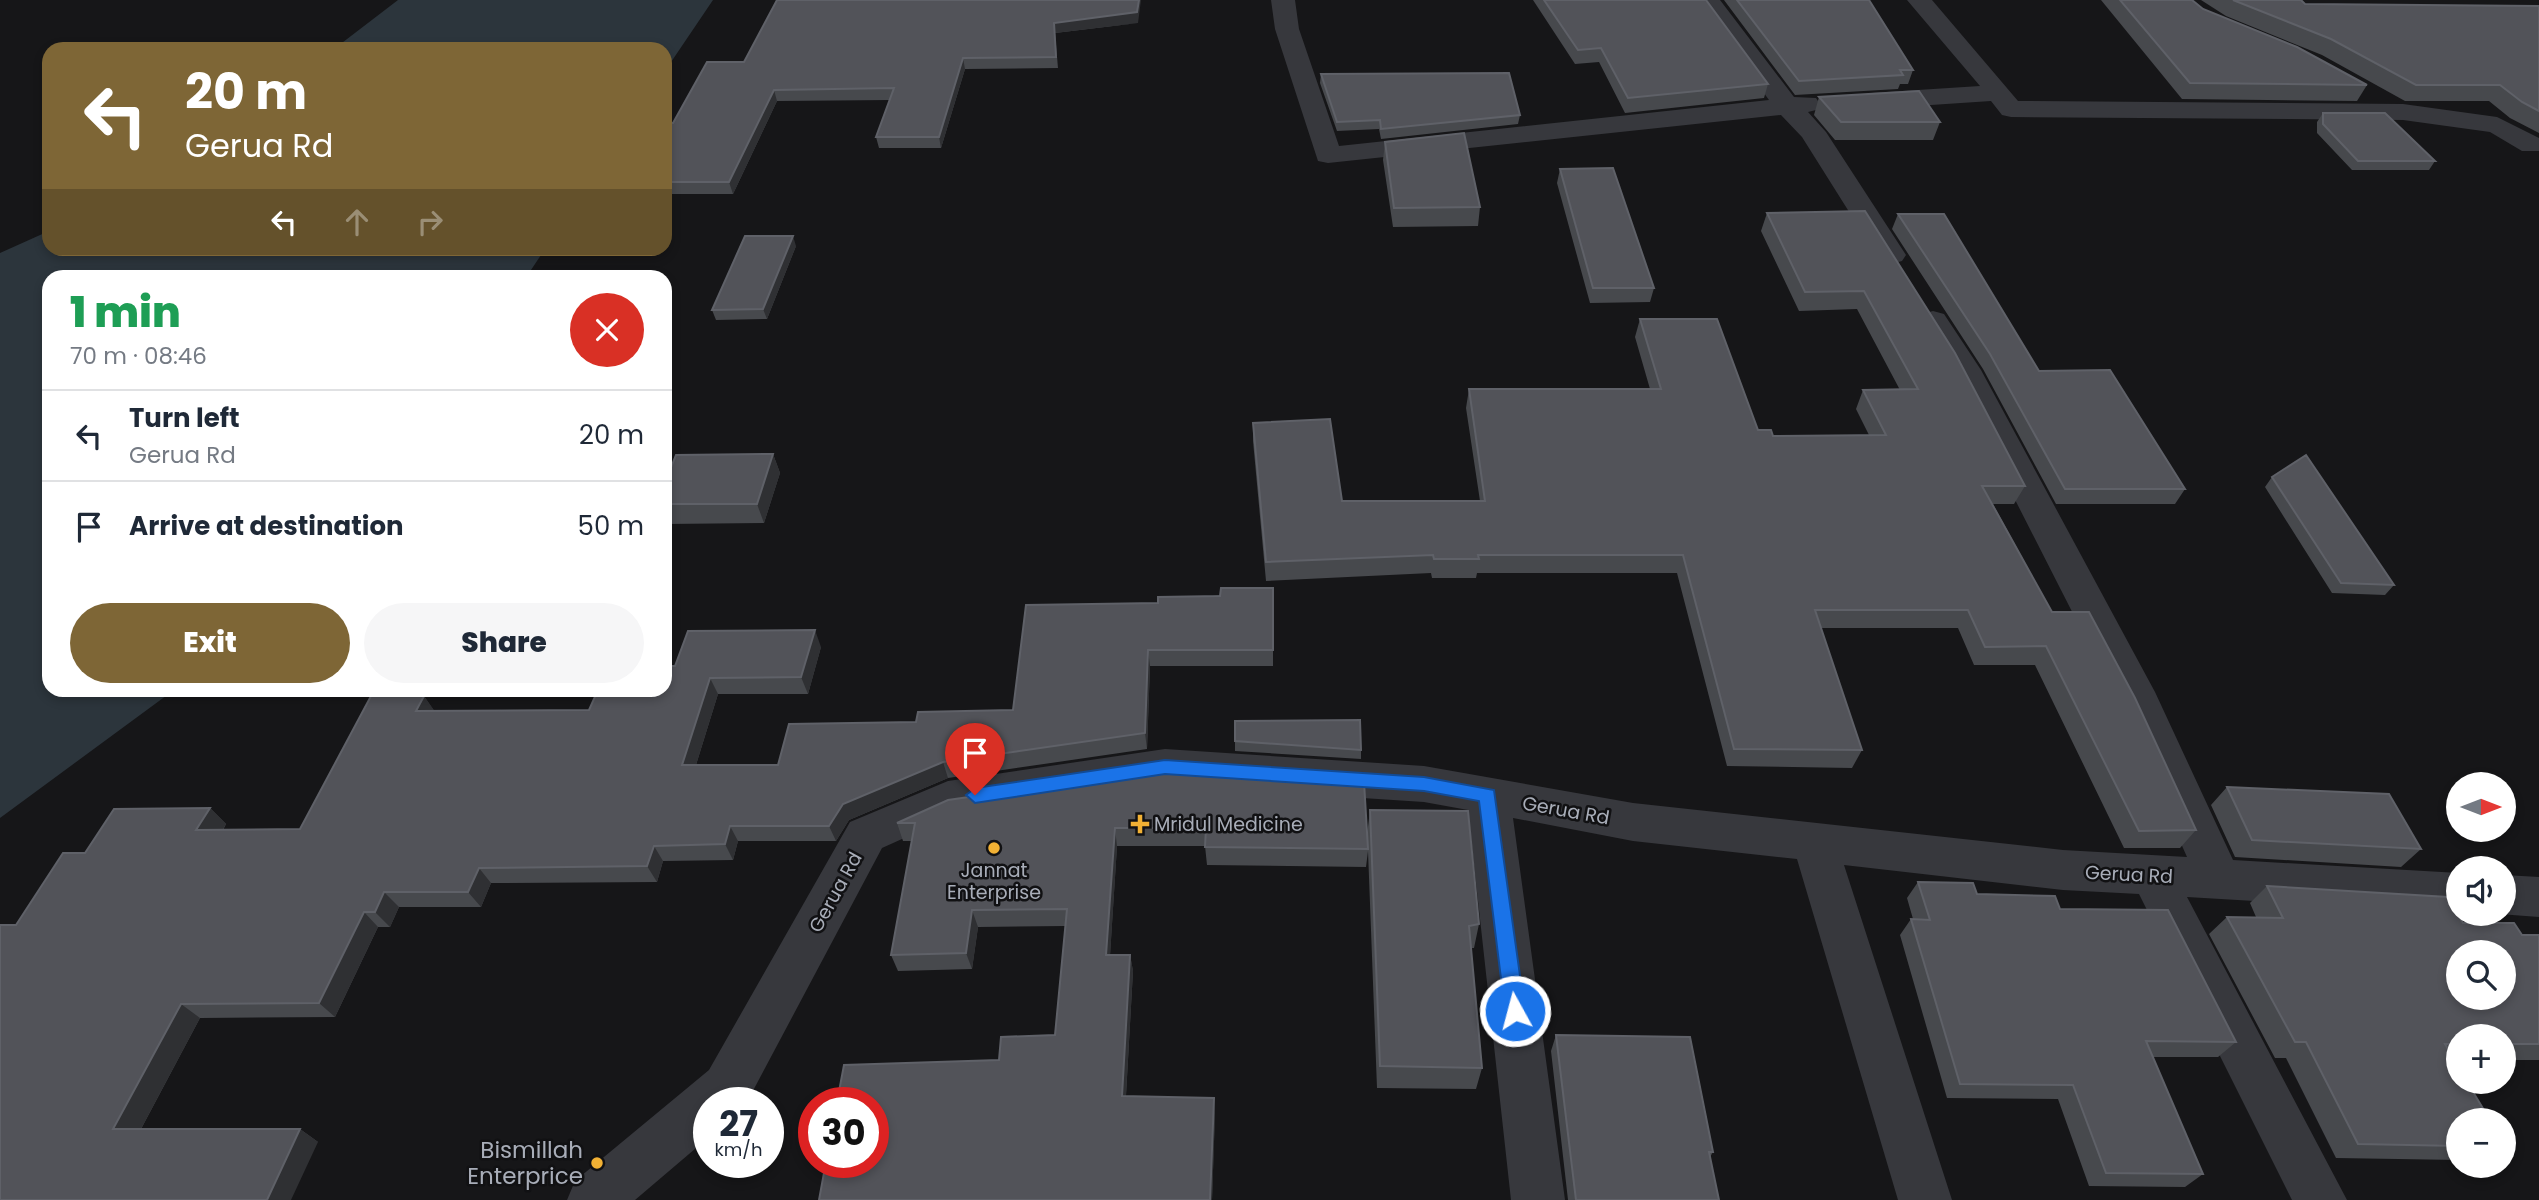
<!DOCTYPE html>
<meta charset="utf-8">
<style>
body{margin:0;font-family:Poppins,sans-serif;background:#f6f6f7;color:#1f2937;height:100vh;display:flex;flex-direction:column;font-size:26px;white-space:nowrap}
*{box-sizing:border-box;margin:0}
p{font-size:23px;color:#747a83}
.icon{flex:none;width:38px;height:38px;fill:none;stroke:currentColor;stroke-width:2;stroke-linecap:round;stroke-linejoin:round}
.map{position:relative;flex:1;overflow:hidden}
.panel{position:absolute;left:42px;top:270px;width:630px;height:427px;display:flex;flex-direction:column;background:#fff;border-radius:21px;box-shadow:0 4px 10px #0003}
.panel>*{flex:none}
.banner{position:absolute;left:42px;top:42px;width:630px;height:214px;border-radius:21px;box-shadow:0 4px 10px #0003;background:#7e6636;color:#fff;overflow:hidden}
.needle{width:46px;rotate:90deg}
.fabs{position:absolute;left:2446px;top:772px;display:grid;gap:14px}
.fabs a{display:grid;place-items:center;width:70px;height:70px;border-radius:50%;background:#fff;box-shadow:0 4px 10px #0003;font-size:35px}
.speed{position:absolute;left:693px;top:1087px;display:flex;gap:14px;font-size:35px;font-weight:700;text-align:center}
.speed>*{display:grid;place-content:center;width:91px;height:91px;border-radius:50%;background:#fff;box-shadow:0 4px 10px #0003;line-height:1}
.speed small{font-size:18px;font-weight:400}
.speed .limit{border:10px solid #d22;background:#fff;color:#111}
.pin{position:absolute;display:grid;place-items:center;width:60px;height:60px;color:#fff;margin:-72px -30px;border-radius:50% 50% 50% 0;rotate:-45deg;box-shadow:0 0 7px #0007}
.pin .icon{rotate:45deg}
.me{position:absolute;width:77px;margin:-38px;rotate:353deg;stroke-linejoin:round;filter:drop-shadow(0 0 5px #0008)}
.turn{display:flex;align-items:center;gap:24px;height:147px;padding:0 28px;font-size:32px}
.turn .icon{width:91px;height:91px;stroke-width:2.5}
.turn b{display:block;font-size:49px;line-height:60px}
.lanes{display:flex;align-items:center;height:66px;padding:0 28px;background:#0003;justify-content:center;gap:35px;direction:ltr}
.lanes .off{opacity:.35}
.round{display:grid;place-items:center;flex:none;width:74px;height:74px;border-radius:37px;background:#f6f6f7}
.headline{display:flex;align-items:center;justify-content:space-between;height:119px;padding:0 28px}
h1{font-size:42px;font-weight:800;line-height:52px;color:#1e9e55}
.primary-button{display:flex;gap:14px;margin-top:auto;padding:14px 28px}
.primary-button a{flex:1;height:80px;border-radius:42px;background:#7e6636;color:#fff;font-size:28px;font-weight:800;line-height:80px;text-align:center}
.primary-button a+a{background:#f6f6f7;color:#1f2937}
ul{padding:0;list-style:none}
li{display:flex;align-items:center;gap:21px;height:91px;padding:0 28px;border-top:2px solid #e0e1e3}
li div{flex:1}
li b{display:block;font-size:26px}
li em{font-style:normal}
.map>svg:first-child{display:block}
.water{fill:#2c353c}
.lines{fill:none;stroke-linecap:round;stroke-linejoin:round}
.minor{fill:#37383d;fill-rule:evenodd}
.wall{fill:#47494d}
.shaded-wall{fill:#2f3033}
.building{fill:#525359;stroke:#5f6168;stroke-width:2;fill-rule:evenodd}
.route{fill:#1a73e8;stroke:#114b97;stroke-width:2}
.poi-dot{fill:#f2b134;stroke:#111113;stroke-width:2.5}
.labels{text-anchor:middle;stroke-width:5;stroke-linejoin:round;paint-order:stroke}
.street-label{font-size:19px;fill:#a8adb8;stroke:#111113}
.poi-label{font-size:19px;fill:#a8adb8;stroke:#111113;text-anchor:start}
.near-poi-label{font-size:23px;fill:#a8adb8;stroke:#111113;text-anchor:end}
</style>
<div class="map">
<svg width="2539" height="1200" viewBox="0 0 2539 1200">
<rect width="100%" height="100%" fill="#161618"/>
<path class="water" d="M 398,0 L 713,0 L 665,71 L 665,49 L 334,49 Z
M 49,231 L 49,248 L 545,249 L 527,276 L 49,276 L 49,690 L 174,690 L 0,818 L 0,253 Z"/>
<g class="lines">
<path class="minor" d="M 1271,0 L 1295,0 L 1299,29 L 1339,146 L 1769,100 L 1696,0 L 1720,0 L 1794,97 L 1816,98 L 1820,104 L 1816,110 L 1808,112 L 1826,132 L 1906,255 L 1902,261 L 1891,264 L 1880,261 L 1802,137 L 1781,115 L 1328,163 L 1318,161 L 1275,29 Z
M 1907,0 L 1932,0 L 2018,101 L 2403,104 L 2497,117 L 2539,138 L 2539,151 L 2522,151 L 2490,132 L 2403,120 L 2011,117 L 2002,115 L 1991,101 L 1871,109 L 1862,107 L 1858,101 L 1862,95 L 1871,93 L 1980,86 Z
M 1933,311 L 1944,314 L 1981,370 L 2155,692 L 2233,860 L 2459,873 L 2459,913 L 2187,897 L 2347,1200 L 2292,1200 L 2139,894 L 2063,890 L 1844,865 L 1952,1200 L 1898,1200 L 1797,859 L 1633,841 L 1513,818 L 1565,1200 L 1511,1200 L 1468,810 L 1424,802 L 1165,785 L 953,816 L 882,848 L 747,1102 L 709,1102 L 709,1137 L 635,1200 L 567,1200 L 575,1181 L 709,1070 L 850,822 L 948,781 L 1165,749 L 1424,766 L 1633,803 L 2063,850 L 2187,857 L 2119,704 L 1949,370 L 1917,321 L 1922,314 Z
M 2504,875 L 2539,877 L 2539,917 L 2499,914 L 2504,914 Z"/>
</g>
<path class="wall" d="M 1533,0 L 1706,0 L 1768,84 L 1764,98 L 1625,113 L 1599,62 L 1575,64 Z
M 1724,0 L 1869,0 L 1913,70 L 1908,84 L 1900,84 L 1898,89 L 1795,95 Z
M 2101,0 L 2192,0 L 2203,9 L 2367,85 L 2357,101 L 2182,99 Z
M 2201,0 L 2301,0 L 2305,4 L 2539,6 L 2539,133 L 2510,118 L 2489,101 L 2405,101 L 2322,55 L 2226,16 Z
M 1138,23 L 1055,33 L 1058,68 L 965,69 L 941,148 L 879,148 L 876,137 L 890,100 L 777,101 L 733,194 L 665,194 L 665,123 L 673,123 L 744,62 Z
M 1321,74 L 1520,115 L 1518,124 L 1381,139 L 1379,129 L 1337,131 L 1320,83 Z
M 1819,97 L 1940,122 L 1933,140 L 1835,140 L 1814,115 Z
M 2323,113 L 2435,161 L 2429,170 L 2352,170 L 2317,133 L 2317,122 Z
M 1385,142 L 1480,207 L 1478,226 L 1393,227 L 1383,160 Z
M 1560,169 L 1654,288 L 1650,302 L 1590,303 L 1557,183 Z
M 1865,211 L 2025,486 L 2014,504 L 1993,504 L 2052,612 L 2196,830 L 2180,848 L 2124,848 L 2035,665 L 1974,665 L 1958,628 L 1821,628 L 1862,750 L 1852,768 L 1727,766 L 1677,573 L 1477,573 L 1476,578 L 1432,578 L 1431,573 L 1266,581 L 1253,441 L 1253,423 L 1342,501 L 1480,501 L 1466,408 L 1469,389 L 1650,389 L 1635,337 L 1640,319 L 1758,430 L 1773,436 L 1869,435 L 1856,409 L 1863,390 L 1900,390 L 1857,309 L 1799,311 L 1761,231 L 1767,213 Z
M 1898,214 L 2039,371 L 2185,489 L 2175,504 L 2056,504 L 1983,369 L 1892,229 Z
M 796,246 L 767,319 L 716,320 L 712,310 Z
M 773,454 L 780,473 L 764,523 L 665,524 L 665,504 Z
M 2272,477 L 2394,585 L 2385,595 L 2332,593 L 2265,487 Z
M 1273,588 L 1273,666 L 1150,666 L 1147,749 L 948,778 L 849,820 L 836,841 L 738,841 L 733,860 L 663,861 L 657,882 L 491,883 L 481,907 L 399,907 L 390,927 L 378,927 L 335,1017 L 200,1018 L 141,1129 L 300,1129 L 318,1142 L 0,1200 L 16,925 L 85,853 L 210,808 L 226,824 L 223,830 L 300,829 L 424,696 L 434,711 L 589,710 L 675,666 L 821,647 L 808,694 L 718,694 L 696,765 L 778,765 L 916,722 L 1013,710 L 1158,603 Z
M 1235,721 L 1361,750 L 1361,759 L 1235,751 Z
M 2227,787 L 2421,849 L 2401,867 L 2235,857 L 2211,805 Z
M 948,800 L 1367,835 L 1370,810 L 1479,924 L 1474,948 L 1471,948 L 1482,1068 L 1476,1089 L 1377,1088 L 1368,851 L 1366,867 L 1207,865 L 1205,846 L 1117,846 L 1110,955 L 1130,955 L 1133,971 L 1126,1096 L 1215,1113 L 1212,1200 L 999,1060 L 1055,1035 L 1065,926 L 978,927 L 972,969 L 898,971 L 891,955 L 912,841 L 903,841 L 897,823 Z
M 1918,882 L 1977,894 L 2060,909 L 2236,1042 L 2218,1057 L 2153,1057 L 2203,1174 L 2185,1187 L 2089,1186 L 2058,1099 L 1947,1098 L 1900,935 L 1911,919 L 1913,919 L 1907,898 Z
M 2267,886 L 2463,923 L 2522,935 L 2539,935 L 2539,1060 L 2504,1060 L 2504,1036 L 2459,1036 L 2459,1060 L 2454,1059 L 2459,1120 L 2459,1160 L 2336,1158 L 2286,1058 L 2275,1058 L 2209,934 L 2227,917 L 2256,917 L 2250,903 Z
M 1556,1035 L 1713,1152 L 1710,1157 L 1719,1200 L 1568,1200 L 1551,1051 Z"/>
<path class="shaded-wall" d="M 1139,0 L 1141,0 L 1138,23 L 1055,33 L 1058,68 L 1054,23 Z
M 963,58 L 965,69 L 941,148 L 939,137 Z
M 774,90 L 777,101 L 733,194 L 729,182 Z
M 793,236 L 796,246 L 767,319 L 763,309 Z
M 773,454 L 780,473 L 764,523 L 757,504 Z
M 815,630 L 821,647 L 808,694 L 801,677 Z
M 1148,650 L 1150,666 L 1147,749 L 1145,733 Z
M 710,678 L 718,694 L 691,781 L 682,765 Z
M 424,696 L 436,713 L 416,711 Z
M 943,762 L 948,778 L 849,820 L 836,841 L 829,826 L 843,804 Z
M 210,808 L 226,824 L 213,846 L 196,830 Z
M 730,826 L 738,841 L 733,860 L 725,844 Z
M 1115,828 L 1117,846 L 1109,972 L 1106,955 Z
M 654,846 L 663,861 L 657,882 L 647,866 Z
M 479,868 L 491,883 L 481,907 L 468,892 Z
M 384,892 L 399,907 L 390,927 L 375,912 Z
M 972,910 L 978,927 L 972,969 L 966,953 Z
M 364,912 L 378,927 L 335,1017 L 319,1003 Z
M 1130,955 L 1133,971 L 1125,1112 L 1122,1096 Z
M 181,1004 L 200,1018 L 134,1142 L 113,1129 Z
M 1214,1098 L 1215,1113 L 1212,1200 L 1210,1200 Z
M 300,1129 L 318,1142 L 291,1200 L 267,1200 Z"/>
<path class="building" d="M 777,0 L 1139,0 L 1137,12 L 1054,23 L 1056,57 L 963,58 L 939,137 L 876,137 L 894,88 L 774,90 L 729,182 L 665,182 L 665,123 L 673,123 L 707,62 L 744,62 Z
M 1544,0 L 1706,0 L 1768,84 L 1628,98 L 1601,48 L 1578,50 Z
M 1737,0 L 1869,0 L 1913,70 L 1900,70 L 1903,75 L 1799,81 Z
M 2120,0 L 2192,0 L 2203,9 L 2297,47 L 2367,85 L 2190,83 Z
M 2233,0 L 2301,0 L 2305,4 L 2539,6 L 2539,111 L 2522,102 L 2500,85 L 2416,85 L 2331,39 Z
M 1509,73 L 1520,115 L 1381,129 L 1380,120 L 1337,122 L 1321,74 Z
M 1919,91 L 1940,122 L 1841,122 L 1819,97 Z
M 2323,113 L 2385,113 L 2435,161 L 2358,161 L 2323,124 Z
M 1464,133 L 1480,207 L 1394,208 L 1385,142 Z
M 1613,168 L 1654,288 L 1593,288 L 1560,169 Z
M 1865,211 L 1955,353 L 2025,486 L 1982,486 L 2052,612 L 2089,612 L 2135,698 L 2196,830 L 2139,831 L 2046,646 L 1985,647 L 1968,610 L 1815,610 L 1862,750 L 1734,749 L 1683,555 L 1478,555 L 1479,559 L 1434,559 L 1433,555 L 1266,562 L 1253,423 L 1330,419 L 1342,501 L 1485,501 L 1469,389 L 1661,389 L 1640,319 L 1717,319 L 1758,430 L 1771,430 L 1773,436 L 1886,435 L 1863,390 L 1918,389 L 1864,291 L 1805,292 L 1767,213 Z
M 1898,214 L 1944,214 L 2039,371 L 2110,370 L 2185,489 L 2065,489 L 1990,354 Z
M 745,236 L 793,236 L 763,309 L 712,310 Z
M 773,454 L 757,504 L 665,504 L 665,482 L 676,455 Z
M 2306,455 L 2394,585 L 2341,583 L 2272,477 Z
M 1221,588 L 1273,588 L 1273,650 L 1148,650 L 1145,733 L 943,762 L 843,804 L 829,826 L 730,826 L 725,844 L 654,846 L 647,866 L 479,868 L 468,892 L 384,892 L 375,912 L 364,912 L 319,1003 L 181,1004 L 113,1129 L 300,1129 L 267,1200 L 0,1200 L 0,925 L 16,925 L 63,853 L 85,853 L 114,809 L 210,808 L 196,830 L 300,829 L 371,696 L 424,696 L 416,711 L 589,710 L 598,690 L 665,690 L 665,666 L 675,666 L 688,631 L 815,630 L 801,677 L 710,678 L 682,765 L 778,765 L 789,724 L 916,722 L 918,712 L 1013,710 L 1026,605 L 1158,603 L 1158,597 L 1220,596 Z
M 1360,720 L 1361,750 L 1235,741 L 1235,721 Z
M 1163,769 L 1364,782 L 1368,849 L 1205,847 L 1206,828 L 1115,828 L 1106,955 L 1130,955 L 1122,1096 L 1214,1098 L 1210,1200 L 819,1200 L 826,1162 L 873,1162 L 873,1102 L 837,1102 L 844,1065 L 999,1060 L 1001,1037 L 1055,1035 L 1067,909 L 972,910 L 966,953 L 891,955 L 915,823 L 897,823 L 948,800 Z
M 2227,787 L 2389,794 L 2421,849 L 2252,840 Z
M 1370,810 L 1468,811 L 1479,924 L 1469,926 L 1482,1068 L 1380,1066 Z
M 1918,882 L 1973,883 L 1977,894 L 2055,896 L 2060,909 L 2168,910 L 2236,1042 L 2146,1041 L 2203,1174 L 2106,1173 L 2073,1085 L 1960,1084 L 1911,919 L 1930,920 Z
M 2267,886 L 2448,897 L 2463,923 L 2514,923 L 2522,935 L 2539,935 L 2539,1044 L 2504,1044 L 2504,1036 L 2459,1036 L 2459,1044 L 2445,1044 L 2459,1067 L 2459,1082 L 2467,1082 L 2490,1120 L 2459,1120 L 2459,1146 L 2358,1144 L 2306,1042 L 2295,1042 L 2227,917 L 2283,918 ZM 2459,952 L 2504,952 L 2504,998 L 2459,998 Z
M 1556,1035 L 1690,1037 L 1713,1152 L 1709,1152 L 1719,1200 L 1576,1200 Z"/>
<path class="route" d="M 1165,760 L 1424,777 L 1494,790 L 1525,1011 L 1522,1018 L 1515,1021 L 1507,1018 L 1505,1011 L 1479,801 L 1424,791 L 1165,774 L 975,803 L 966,795 L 975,788 Z"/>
<g class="poi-dot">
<path d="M1136.5 813.5h7v7h7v7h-7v7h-7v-7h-7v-7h7z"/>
<circle cx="994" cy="848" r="7"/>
<circle cx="597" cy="1163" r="7"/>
</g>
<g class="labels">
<g class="street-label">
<text transform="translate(1566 810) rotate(10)" y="7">Gerua Rd</text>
<text transform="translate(2129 874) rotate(3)" y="7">Gerua Rd</text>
<text transform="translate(835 892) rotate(-61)" y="7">Gerua Rd</text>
</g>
<g class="poi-label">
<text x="1154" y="831">Mridul Medicine</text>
<text x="994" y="877" text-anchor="middle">Jannat<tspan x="994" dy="22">Enterprise</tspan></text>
</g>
<g class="near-poi-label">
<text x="583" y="1158">Bismillah<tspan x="583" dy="26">Enterprice</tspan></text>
</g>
</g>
</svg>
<div class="fabs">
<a><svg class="needle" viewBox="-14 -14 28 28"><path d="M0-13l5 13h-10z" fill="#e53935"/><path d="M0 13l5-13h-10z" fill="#747a83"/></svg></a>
<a><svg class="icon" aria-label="sound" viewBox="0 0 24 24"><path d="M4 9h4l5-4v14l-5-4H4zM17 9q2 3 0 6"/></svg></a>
<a><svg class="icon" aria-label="search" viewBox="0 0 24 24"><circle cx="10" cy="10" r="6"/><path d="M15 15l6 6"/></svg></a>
<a>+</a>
<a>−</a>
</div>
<div class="speed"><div>27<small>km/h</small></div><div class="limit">30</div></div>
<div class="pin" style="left:975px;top:795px;background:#d93025"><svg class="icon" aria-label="arrive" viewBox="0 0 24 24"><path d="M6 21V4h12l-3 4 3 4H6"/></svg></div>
<svg class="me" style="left:1515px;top:1011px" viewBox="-20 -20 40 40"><circle r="17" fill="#1a73e8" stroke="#fff" stroke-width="3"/><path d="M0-11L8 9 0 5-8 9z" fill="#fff"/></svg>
<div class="banner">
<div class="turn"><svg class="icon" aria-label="left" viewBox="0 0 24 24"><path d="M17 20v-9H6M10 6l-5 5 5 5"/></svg><div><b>20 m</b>Gerua Rd</div></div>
<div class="lanes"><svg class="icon" aria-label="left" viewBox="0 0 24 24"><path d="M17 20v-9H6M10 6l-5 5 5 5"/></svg><svg class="icon off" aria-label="ahead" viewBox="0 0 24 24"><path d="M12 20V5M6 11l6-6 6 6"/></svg><svg class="icon off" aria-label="right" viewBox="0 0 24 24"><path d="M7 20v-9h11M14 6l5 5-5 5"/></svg></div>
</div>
<section class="panel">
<div class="headline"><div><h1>1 min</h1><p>70 m · 08:46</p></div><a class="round" style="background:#d93025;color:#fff"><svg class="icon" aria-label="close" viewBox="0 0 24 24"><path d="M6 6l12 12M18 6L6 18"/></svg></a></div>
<ul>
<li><svg class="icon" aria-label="left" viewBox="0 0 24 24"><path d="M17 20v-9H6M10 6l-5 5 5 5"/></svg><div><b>Turn left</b><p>Gerua Rd</p></div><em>20 m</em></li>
<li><svg class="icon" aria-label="arrive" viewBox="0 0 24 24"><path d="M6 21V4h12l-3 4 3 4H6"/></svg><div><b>Arrive at destination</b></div><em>50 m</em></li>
</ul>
<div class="primary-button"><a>Exit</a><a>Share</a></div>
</section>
</div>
